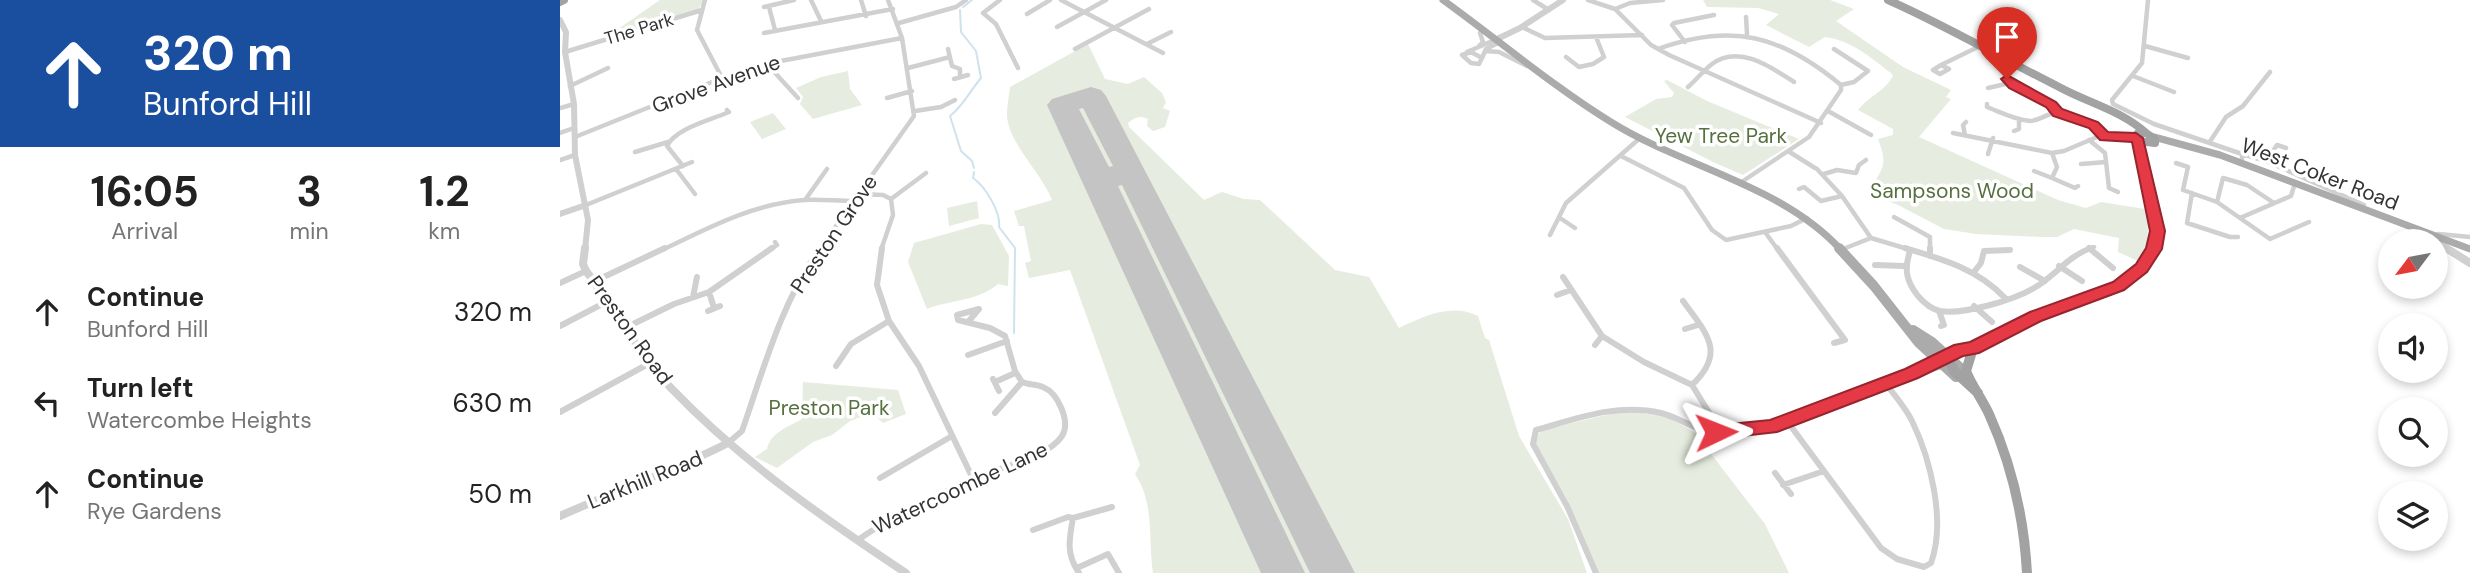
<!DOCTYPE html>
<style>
body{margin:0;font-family:"DM Sans",sans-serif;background:#f6f6f6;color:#222;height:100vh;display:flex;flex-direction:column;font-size:26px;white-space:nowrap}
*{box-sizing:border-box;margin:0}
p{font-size:23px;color:#767676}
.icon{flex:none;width:38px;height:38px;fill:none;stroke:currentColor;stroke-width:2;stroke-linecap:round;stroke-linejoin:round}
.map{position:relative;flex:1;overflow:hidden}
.sheet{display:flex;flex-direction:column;background:#fff;width:560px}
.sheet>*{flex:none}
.banner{background:#1a4fa0;color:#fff;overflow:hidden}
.needle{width:46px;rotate:238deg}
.fabs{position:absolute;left:1818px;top:229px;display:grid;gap:14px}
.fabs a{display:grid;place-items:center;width:70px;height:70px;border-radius:50%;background:#fff;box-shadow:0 4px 10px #0003;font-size:35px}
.pin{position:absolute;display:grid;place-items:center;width:60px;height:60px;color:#fff;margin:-72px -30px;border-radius:50% 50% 50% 0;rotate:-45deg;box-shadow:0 0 7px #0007}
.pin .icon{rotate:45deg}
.me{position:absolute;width:77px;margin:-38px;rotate:88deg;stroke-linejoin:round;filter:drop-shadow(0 0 5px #0008)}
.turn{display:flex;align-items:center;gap:24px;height:147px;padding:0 28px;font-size:32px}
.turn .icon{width:91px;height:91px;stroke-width:2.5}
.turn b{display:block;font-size:49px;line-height:60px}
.eta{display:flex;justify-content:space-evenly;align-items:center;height:119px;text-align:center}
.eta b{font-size:42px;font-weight:700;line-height:49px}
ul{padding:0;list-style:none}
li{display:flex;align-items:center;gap:21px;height:91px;padding:0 28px}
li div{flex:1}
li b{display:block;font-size:26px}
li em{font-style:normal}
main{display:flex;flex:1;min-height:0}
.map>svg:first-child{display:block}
.green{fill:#e6ecdf}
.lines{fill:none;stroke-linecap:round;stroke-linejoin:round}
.stream{stroke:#cfe2ee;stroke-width:2}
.runway{fill:#c4c4c4;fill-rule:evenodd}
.minor-far1{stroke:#d0d0d0;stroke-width:4.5}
.minor{stroke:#d0d0d0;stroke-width:6}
.tertiary-far1{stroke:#d0d0d0;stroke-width:6}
.tertiary{stroke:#d0d0d0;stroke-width:8}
.primary-far1{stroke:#ababab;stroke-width:7}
.primary{stroke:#ababab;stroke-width:10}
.trunk-far1{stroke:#a2a2a2;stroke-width:8}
.trunk{stroke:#a2a2a2;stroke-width:10}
.route{fill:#e63946;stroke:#96252e;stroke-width:2}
.labels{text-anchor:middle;stroke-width:7;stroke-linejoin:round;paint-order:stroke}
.far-street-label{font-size:18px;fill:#333;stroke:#fff}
.street-label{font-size:21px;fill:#333;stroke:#fff}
.park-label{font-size:21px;fill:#56703f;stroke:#fff}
</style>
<main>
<section class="sheet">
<div class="banner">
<div class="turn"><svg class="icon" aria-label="ahead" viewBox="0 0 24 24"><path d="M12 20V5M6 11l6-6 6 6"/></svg><div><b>320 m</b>Bunford Hill</div></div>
</div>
<div class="eta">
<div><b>16:05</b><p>Arrival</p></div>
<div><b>3</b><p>min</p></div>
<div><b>1.2</b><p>km</p></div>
</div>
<ul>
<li><svg class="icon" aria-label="ahead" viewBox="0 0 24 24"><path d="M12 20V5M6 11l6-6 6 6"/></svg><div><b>Continue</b><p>Bunford Hill</p></div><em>320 m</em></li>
<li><svg class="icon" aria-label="left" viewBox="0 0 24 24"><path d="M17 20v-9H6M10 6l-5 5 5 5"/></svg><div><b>Turn left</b><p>Watercombe Heights</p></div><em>630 m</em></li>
<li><svg class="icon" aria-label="ahead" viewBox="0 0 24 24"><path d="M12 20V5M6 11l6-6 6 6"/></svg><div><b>Continue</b><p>Rye Gardens</p></div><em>50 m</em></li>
</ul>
</section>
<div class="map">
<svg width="1910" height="573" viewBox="0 0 1910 573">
<rect width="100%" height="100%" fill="#fff"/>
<path class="green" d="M 100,0 L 144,0 L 138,10 L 48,36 Z
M 1143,0 L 1270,0 L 1294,9 L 1276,21 L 1343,67 L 1391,90 L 1386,97 L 1391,99 L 1359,137 L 1498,200 L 1526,208 L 1541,202 L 1585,209 C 1590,228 1589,243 1578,261 L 1558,252 L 1559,238 L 1514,229 L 1497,237 L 1482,237 L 1416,234 L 1384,229 L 1338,205 L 1307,193 C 1322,169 1329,167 1318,139 L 1333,135 L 1333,129 L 1298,110 C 1309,96 1324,92 1333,76 L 1331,73 C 1311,58 1291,40 1265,37 L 1249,47 L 1206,25 L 1219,14 L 1198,8 L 1147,7 Z
M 528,44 L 545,79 L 568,84 L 584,77 L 602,93 L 606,102 L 603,108 L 610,111 L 605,127 L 593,131 L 587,126 L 588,119 C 580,115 575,117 568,123 L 569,127 L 644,200 L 662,192 L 684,199 L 700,200 L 775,270 L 809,277 L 839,328 C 864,316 892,303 918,316 L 925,338 L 929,340 L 959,436 L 1008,519 L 1027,573 L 593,573 C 588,539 595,504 575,474 L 580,465 L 510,270 L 469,278 L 465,263 L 471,261 L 464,226 L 459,226 L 454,211 L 492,200 C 482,173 448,143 447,115 C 447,106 449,96 450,87 Z
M 288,71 L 290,89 L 302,105 L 253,119 L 240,104 L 243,97 L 236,88 L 261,77 Z
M 1107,80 L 1147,101 L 1239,139 L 1183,175 L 1153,162 L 1065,117 L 1096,99 L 1112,97 L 1114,93 L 1104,81 Z
M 213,113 L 226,129 L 202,139 L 190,122 Z
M 417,201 L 419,218 L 389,226 L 387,208 Z
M 421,224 L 432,225 L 449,256 L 448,286 L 438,284 C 416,302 392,299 367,309 L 348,262 L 354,243 Z
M 243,382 L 338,390 L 346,414 L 323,423 L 312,413 L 290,421 L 272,435 L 253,442 L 217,468 L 195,457 L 207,449 C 210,433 228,427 242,419 Z
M 1064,411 L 1107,416 L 1135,433 L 1205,524 L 1229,573 L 1038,573 L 1007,499 L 975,442 L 981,430 Z"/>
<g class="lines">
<path class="stream" d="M 403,7 L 412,0
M 400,10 L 401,32 L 416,51 L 421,78 C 410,91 403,106 390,116 L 401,151 L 412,161 L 414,168
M 414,172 L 413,178 C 425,186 441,212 439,227 L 455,248 L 454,333"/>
<path class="runway" d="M 531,87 L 541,90 L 546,96 L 795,573 L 750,573 L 562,185 L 558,186 L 745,573 L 701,573 L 487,105 L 492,99 ZM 523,108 L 553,166 L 549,167 L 519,109 Z"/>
<path class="minor-far1" d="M 145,0 L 137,30 L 162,78
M 251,0 L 261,21
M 301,0 L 306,16
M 440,0 L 423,13 L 436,24 L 458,68
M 501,0 L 603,53
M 973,0 L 989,10
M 1028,0 L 1055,9 L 1091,45 L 1109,55 L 1261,123
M 1588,0 L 1582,63 L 1552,100 L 1553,104 L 1594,124 L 1682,154 L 1682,163
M 204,7 L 234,0
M 209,7 L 215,30
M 1055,9 L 1070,3 L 1103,0
M 467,14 L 490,0
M 1186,17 L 1187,34
M 339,23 L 396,7 L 406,0
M 497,27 L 546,0
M 962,27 L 985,38 L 1082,35
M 204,33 L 333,9
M 1125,42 L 1112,25 L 1114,23 L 1154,15
M 587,44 L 611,32
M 919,46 L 923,42 L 920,33
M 1585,46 L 1628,58
M 388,49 L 392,66 L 400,69 L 400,77
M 515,49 L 589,9
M 1098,49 C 1173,22 1222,36 1281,85 L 1281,90 L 1249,137 L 1180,183
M 1274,49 L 1308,71 L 1294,82 L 1281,85
M 925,51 L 939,52 L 967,66
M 5,52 L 142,10
M 907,52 L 937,39
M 911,52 L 922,58 L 919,64 L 911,63 L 902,55 Z
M 1006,57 L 1019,67 L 1033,64 L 1044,57 L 1036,37
M 922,58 L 926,49 L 940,42
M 206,63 L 238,98
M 1381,65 L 1389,69 L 1380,74 L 1373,70 Z
M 1381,65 L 1420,46
M 348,68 L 390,57
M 1573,76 L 1614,92
M 394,79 L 408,75
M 1447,79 C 1462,94 1485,96 1498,113
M 10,86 L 48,68
M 1128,87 C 1136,80 1143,71 1152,64 C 1179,44 1211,67 1234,82
M 1428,88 L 1450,83
M 327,98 L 352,91
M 1427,104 L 1427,107 C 1440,112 1455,120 1470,121 C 1478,121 1483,116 1491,114 C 1511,107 1532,124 1545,137
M 0,108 L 14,104
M 355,111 L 381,107 L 395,100
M 1268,111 L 1311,135
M 1454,131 L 1459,129 L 1459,119
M 0,133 L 14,128
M 1393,133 L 1492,153 L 1504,151 L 1537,137 L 1575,137
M 1405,135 L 1403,125 L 1406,122
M 15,137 L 157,80 L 205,64 L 342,38
M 1529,140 L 1545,153 L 1549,188 L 1558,192
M 1649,143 L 1666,117 L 1683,106 L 1710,72
M 1228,151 L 1255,168
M 75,152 L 108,142
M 1492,153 L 1497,167 L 1492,178 L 1515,188 L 1518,186
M 1428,154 L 1433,138
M 1682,154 L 1706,161 L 1804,205
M 1061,156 L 1124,188 L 1152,230 L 1166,240 L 1231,226 L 1247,218
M 0,160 L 15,155
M 1706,161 L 1717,145 L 1726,148
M 1616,163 L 1628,167 L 1623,190 L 1657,202 L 1710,239 L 1749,222
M 1521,164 L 1546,162
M 123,166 L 107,146 C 116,128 151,120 169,112 L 167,110
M 116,169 L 135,194
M 1257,169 L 1282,196 L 1311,238 L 1351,250
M 1474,171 L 1492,178
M 1264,174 L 1277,170 L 1296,173 L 1299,165 L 1306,160
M 1239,189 L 1244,187 L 1261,201 L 1282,196
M 1632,193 L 1627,223 L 1670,237 L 1678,237
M 299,194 L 323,195 L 331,199 L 333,215 L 321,250
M 331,199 L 366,173
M 245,200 L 267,169
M 1657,202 L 1663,178 L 1687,185 L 1714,203
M 26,205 L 132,162
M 1334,217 L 1370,237 L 1370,250
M 1000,218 L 1015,228
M 1680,218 L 1731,196 L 1735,183
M 1205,232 L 1218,250
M 990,235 L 1006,203 L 1080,138
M 1873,236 L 1879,234 L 1910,237
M 1529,248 L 1531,250
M 1283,249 L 1311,238
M 102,250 C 148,228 192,204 244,200 C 260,199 277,201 293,201
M 210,250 L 217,245 L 215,242
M 259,250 L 354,116 L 342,38 L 328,0
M 1526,250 L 1534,247"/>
<path class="minor" d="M 322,248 L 317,285 L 329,321 L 359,366 L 413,479
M 1217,248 L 1285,340 L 1274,343
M 1345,248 C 1382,259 1418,269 1445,298
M 1370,248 L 1370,256
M 1529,248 L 1553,268
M 1350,251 C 1344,269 1346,281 1358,296 C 1364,303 1371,309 1380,311 C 1403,315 1454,300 1474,288 C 1495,276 1508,256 1531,248
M 1315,265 L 1344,266
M 1499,266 L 1522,281
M 1460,267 L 1485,281
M 1414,272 L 1421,263 L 1424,251 L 1450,250
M 1003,277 L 1042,336 L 1084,362 L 1132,385 L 1153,419 L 1156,432
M 33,282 L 105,248
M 0,283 L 26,271
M 149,292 L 154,308
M 997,295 L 1011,290
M 133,297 L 137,277
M 1123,301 C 1146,333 1167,352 1132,385
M 1414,306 L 1432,322
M 148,311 L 160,306
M 1379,311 L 1384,325 L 1381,326
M 0,326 L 48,301
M 67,327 L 114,304 L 149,292 L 212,248
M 1125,329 L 1138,325
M 1035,345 L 1042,336
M 408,355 L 447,341
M 276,366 L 291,344 L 329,321
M 1355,373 L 1383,366
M 433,379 L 439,391
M 435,382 L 455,373
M 0,412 L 90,363
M 435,413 L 462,382
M 1227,421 L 1321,548 L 1337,559 L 1364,567 L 1371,563 C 1386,522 1371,460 1352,421 C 1345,407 1334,394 1324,382
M 168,443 L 182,431 C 204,368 221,303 260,248
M 1215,473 L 1231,494
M 320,478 L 392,436
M 1223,485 L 1264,471
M 513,518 L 552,507
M 473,530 L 508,517 L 513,518 C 509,540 506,554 519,573
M 298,540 C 331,516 373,498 411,480 C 435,468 487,459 502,436 C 511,422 498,393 483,387 C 476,384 469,385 462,382 L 455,371 L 445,336 L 430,328 L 398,320 L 397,315 L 419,309 L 408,322
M 517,568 L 548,554 L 559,573
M 1036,573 L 1007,506 L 973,444 L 976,430 C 1018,418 1057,403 1101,413 C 1121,418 1135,431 1156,432 C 1201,434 1243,415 1285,399 C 1317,387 1348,376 1378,359"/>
<path class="tertiary-far1" d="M 0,20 L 6,32 L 5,52 L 14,104 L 15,155 L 28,220 L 25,250
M 937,39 L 960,28 L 1003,0
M 0,214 L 26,205
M 1873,236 L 1889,250"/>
<path class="tertiary" d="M 25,248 L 23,264 L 26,271 C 55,309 78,353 111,388 C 180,460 263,518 346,573
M 1886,248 L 1910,263
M 0,516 C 56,491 113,471 168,443"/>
<path class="primary-far1" d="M 883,0 C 937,39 994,87 1051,122 C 1125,168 1222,185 1281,250
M 1594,137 L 1660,155 L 1910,249"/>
<path class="primary" d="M 1279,248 L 1314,286 L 1358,342 L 1396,377
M 1353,330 L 1372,342 L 1406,373"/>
<path class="trunk-far1" d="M 1328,0 C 1387,26 1443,59 1501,88 C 1529,103 1562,111 1586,133
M 0,2 L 4,0
M 1578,133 L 1586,133 L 1595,139 L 1595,143 L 1578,141 L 1575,137 Z
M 1578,141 L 1597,221 L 1597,237 L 1593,250"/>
<path class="trunk" d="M 1413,348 L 1406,371 C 1412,386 1422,399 1429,414 C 1452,465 1464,518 1467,573
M 1418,393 L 1394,371 L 1387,355 L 1422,345 L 1476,317 L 1549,291 L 1577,273 L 1594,248"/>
</g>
<path class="route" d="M 1447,75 L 1496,102 L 1502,109 L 1538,122 L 1548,132 L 1576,133 L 1583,138 L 1605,231 L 1602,249 L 1587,272 L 1564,290 L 1481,321 L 1419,353 L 1403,356 L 1358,378 L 1217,432 L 1156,439 L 1150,437 L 1147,432 L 1150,426 L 1210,420 L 1345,369 L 1394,345 L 1410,342 L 1470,312 L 1553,282 L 1576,264 L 1586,248 L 1590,231 L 1572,142 L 1540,140 L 1529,128 L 1493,116 L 1486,107 L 1449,88 L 1441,79 Z"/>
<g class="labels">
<g class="far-street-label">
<text transform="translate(79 29) rotate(-17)" y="6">The Park</text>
</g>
<g class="street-label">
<text transform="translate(156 84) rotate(-20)" y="7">Grove Avenue</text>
<text transform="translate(1760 174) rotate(21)" y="7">West Coker Road</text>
<text transform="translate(274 234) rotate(-56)" y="7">Preston Grove</text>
<text transform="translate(70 330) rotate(54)" y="7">Preston Road</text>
<text transform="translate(85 480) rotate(-22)" y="7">Larkhill Road</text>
<text transform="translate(400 488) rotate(-25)" y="7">Watercoombe Lane</text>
</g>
<g class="park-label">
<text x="1161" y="143">Yew Tree Park</text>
<text x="1392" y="198">Sampsons Wood</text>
<text x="269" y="415">Preston Park</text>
</g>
</g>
</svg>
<div class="fabs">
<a><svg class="needle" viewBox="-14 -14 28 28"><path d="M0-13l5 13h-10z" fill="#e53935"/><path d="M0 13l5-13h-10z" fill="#767676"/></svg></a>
<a><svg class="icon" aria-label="sound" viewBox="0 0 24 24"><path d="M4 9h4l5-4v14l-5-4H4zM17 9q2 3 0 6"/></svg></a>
<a><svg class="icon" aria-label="search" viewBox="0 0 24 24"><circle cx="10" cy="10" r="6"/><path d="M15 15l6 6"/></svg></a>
<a><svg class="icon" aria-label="layers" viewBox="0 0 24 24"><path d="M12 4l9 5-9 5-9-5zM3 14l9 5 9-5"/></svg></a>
</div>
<div class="pin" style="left:1447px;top:79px;background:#d93025"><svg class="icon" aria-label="arrive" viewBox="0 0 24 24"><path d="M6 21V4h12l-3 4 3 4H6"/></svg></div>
<svg class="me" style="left:1156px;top:432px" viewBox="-20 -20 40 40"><path d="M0-17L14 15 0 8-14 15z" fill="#e63946" stroke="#fff" stroke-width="4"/></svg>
</div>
</main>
